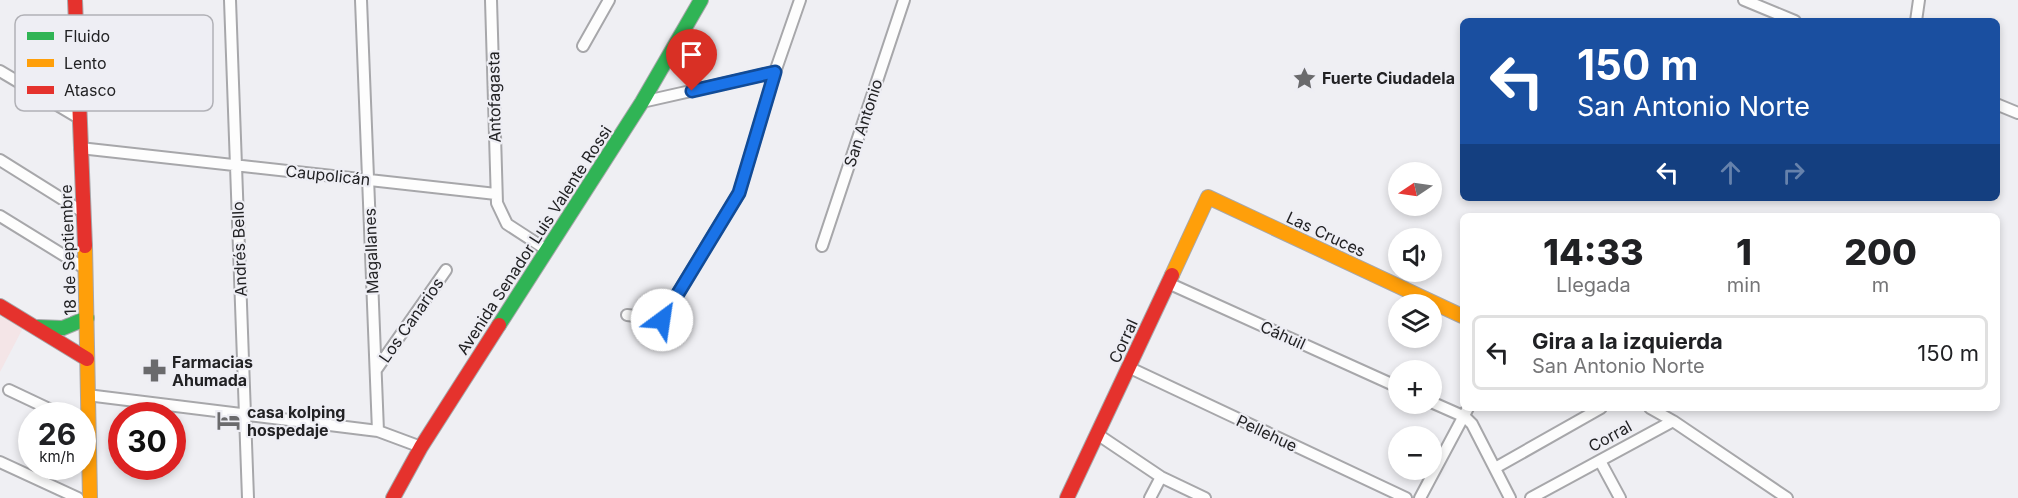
<!DOCTYPE html>
<html lang="es">
<meta charset="utf-8">
<style>
body{margin:0;font-family:Inter,sans-serif;background:#f2f2f2;color:#202124;height:100vh;display:flex;flex-direction:column;font-size:22px;white-space:nowrap}
*{box-sizing:border-box;margin:0}
p{font-size:20px;color:#757577}
.icon{flex:none;width:33px;height:33px;fill:none;stroke:currentColor;stroke-width:2;stroke-linecap:round;stroke-linejoin:round}
.map{position:relative;flex:1;overflow:hidden}
.sheet{position:absolute;left:1460px;top:213px;width:540px;height:198px;display:flex;flex-direction:column;background:#fff;border-radius:9px;box-shadow:0 3px 9px #0003}
.sheet>*{flex:none}
.top-card{position:absolute;left:1460px;top:18px;width:540px;height:183px;border-radius:9px;box-shadow:0 3px 9px #0003;background:#1a4fa0;color:#fff;overflow:hidden}
.needle{width:39px;rotate:257deg}
.fabs{position:absolute;left:1388px;top:162px;display:grid;gap:12px}
.fabs a{display:grid;place-items:center;width:54px;height:54px;border-radius:50%;background:#fff;box-shadow:0 3px 9px #0003;font-size:30px}
.speed{position:absolute;left:18px;top:402px;display:flex;gap:12px;font-size:30px;font-weight:700;text-align:center}
.speed>*{display:grid;place-content:center;width:78px;height:78px;border-radius:50%;background:#fff;box-shadow:0 3px 9px #0003;line-height:1}
.speed small{font-size:15px;font-weight:400}
.speed .limit{border:9px solid #d22;background:#fff;color:#111}
.pin{position:absolute;display:grid;place-items:center;width:51px;height:51px;color:#fff;margin:-62px -26px;border-radius:50% 50% 50% 0;rotate:-45deg;box-shadow:0 0 6px #0007}
.pin .icon{rotate:45deg}
.me{position:absolute;width:66px;margin:-33px;rotate:31deg;stroke-linejoin:round;filter:drop-shadow(0 0 4px #0008)}
.turn{display:flex;align-items:center;gap:21px;height:126px;padding:0 18px;font-size:27px}
.turn .icon{width:78px;height:78px;stroke-width:2.5}
.turn b{display:block;font-size:42px;line-height:51px}
.lanes{display:flex;align-items:center;height:57px;padding:0 18px;background:#0003;justify-content:center;gap:30px;direction:ltr}
.lanes .off{opacity:.35}
.eta{display:flex;justify-content:space-evenly;align-items:center;height:102px;text-align:center}
.eta b{font-size:36px;font-weight:800;line-height:42px}
ul{padding:0;list-style:none}
li{display:flex;align-items:center;gap:18px;height:75px;margin:0 12px 9px;padding:0 6px;border:3px solid #e0e0e0;border-radius:9px}
li div{flex:1}
li b{display:block;font-size:22px}
li em{font-style:normal}
.map>svg:first-child{display:block}
.medical{fill:#f4e5e7}
.lines{fill:none;stroke-linecap:round;stroke-linejoin:round}
.street-casing{stroke:#a7a7aa;stroke-width:14}
.fast-casing{stroke:#a7a7aa;stroke-width:16}
.slow-casing{stroke:#a7a7aa;stroke-width:16}
.jam-casing{stroke:#a7a7aa;stroke-width:16}
.street{stroke:#fdfdfd;stroke-width:10}
.fast{stroke:#30b455;stroke-width:14}
.slow{stroke:#ff9f0a;stroke-width:14}
.jam{stroke:#e5322d;stroke-width:14}
.route-casing{stroke:#114b97;stroke-width:15}
.route{stroke:#1a73e8;stroke-width:10}
.labels{text-anchor:middle;stroke-width:4.5;stroke-linejoin:round;paint-order:stroke}
.poi-label{font-size:16px;font-weight:bold;fill:#222224;stroke:#eeeef4;text-anchor:start}
.street-label{font-size:16px;fill:#222224;stroke:#eeeef4}
.key{fill:#eeeef4;stroke:#b1b1b6;stroke-width:1.5}
.key-label{font-size:16px;fill:#222224}
</style>
<div class="map">
<svg width="2018" height="498" viewBox="0 0 2018 498">
<rect width="100%" height="100%" fill="#efeff3"/>
<path class="medical" d="M 0,316 L 23,328 L 0,372 Z"/>
<g class="lines">
<defs>
<path id="street" d="M 230,0 L 248,498
M 361,0 L 378,431
M 491,0 L 497,203 L 507,224 L 547,250
M 1744,0 L 1795,21
M 1916,21 L 1919,0
M 583,46 L 609,0
M 0,71 L 79,118
M 35,90 L 54,90 L 78,85
M 642,102 L 775,72
M 1996,104 L 2018,113
M 80,148 L 496,194
M 0,160 L 83,212
M 0,216 L 86,269
M 822,246 L 904,0
M 1168,283 L 1398,387
M 627,315 L 662,319 L 739,193 L 775,72 L 800,0
M 1128,367 L 1406,498
M 376,370 L 446,270
M 9,390 L 64,416
M 87,395 L 378,431 L 421,447
M 1431,402 L 1465,417 L 1472,424 L 1510,498
M 1650,408 L 1673,421 L 1787,498
M 1097,434 L 1161,477 L 1205,498
M 1600,461 L 1620,498
M 0,462 L 78,498
M 1495,468 L 1601,408
M 1150,498 L 1161,477
M 1420,498 L 1468,408
M 1531,498 L 1673,421"/>
<path id="fast" d="M 499,325 L 642,102 L 701,0
M 38,327 L 63,328 L 87,318"/>
<path id="slow" d="M 85,246 L 90,498
M 1172,275 L 1208,197 L 1462,316"/>
<path id="jam" d="M 75,0 L 85,246
M 0,306 L 87,359
M 393,498 L 421,447 L 499,325
M 1067,498 L 1172,275"/>
</defs>
<use href="#street" class="street-casing"/>
<use href="#fast" class="fast-casing"/>
<use href="#slow" class="slow-casing"/>
<use href="#jam" class="jam-casing"/>
<use href="#street" class="street"/>
<use href="#fast" class="fast"/>
<use href="#slow" class="slow"/>
<use href="#jam" class="jam"/>
</g>
<g class="lines">
<defs>
<path id="route" d="M 662,320 L 739,193 L 775,72 L 692,91"/>
</defs>
<use href="#route" class="route-casing"/>
<use href="#route" class="route"/>
</g>
<defs>
<symbol id="sight-bare" viewBox="-9 -9 18 18"><path d="M0-6L1.8-2.2L6-1.7L2.9 1.2L3.7 5.4L0 3.3L-3.7 5.4L-2.9 1.2L-6-1.7L-1.8-2.2Z" fill="#6a6a6c" stroke="#eeeef4" stroke-width="2.5" paint-order="stroke"/></symbol>
<symbol id="pharmacy-bare" viewBox="-9 -9 18 18"><path d="M-2-6h4v4h4v4h-4v4h-4v-4h-4v-4h4Z" fill="#6a6a6c" stroke="#eeeef4" stroke-width="2.5" paint-order="stroke"/></symbol>
<symbol id="hotel-bare" viewBox="-9 -9 18 18"><path d="M-6-4.5h1.5V1H6V5H4.5V3h-9V5H-6ZM-4 0a1.8 1.8 0 1 1 3.6 0ZM.5 0V-2.5h3Q6-2.5 6 0Z" fill="#6a6a6c" stroke="#eeeef4" stroke-width="2.5" paint-order="stroke"/></symbol>
</defs>
<g fill-rule="evenodd">
<use href="#sight-bare" x="1288" y="62" width="33" height="33"/>
<use href="#pharmacy-bare" x="138" y="354" width="33" height="33"/>
<use href="#hotel-bare" x="212" y="404" width="33" height="33"/>
</g>
<g class="labels">
<g class="poi-label">
<text x="1322" y="84">Fuerte Ciudadela</text>
<text x="172" y="368">Farmacias<tspan x="172" dy="18">Ahumada</tspan></text>
<text x="247" y="418">casa kolping<tspan x="247" dy="18">hospedaje</tspan></text>
</g>
<g class="street-label">
<text transform="translate(494 97) rotate(-91)" y="6">Antofagasta</text>
<text transform="translate(863 123) rotate(-72)" y="6">San Antonio</text>
<text transform="translate(328 175) rotate(6)" y="6">Caupolicán</text>
<text transform="translate(1326 234) rotate(25)" y="6">Las Cruces</text>
<text transform="translate(534 240) rotate(-57)" y="6">Avenida Senador Luis Valente Rossi</text>
<text transform="translate(239 249) rotate(-92)" y="6">Andrés Bello</text>
<text transform="translate(68 250) rotate(-92)" y="6">18 de Septiembre</text>
<text transform="translate(371 251) rotate(-92)" y="6">Magallanes</text>
<text transform="translate(411 320) rotate(-55)" y="6">Los Canarios</text>
<text transform="translate(1283 335) rotate(24)" y="6">Cáhuil</text>
<text transform="translate(1123 341) rotate(-65)" y="6">Corral</text>
<text transform="translate(1267 433) rotate(25)" y="6">Pellehue</text>
<text transform="translate(1610 436) rotate(-29)" y="6">Corral</text>
</g>
</g>
<rect x="15" y="15" width="198" height="96" rx="9" class="key"/>
<rect x="27" y="32" width="27" height="8" fill="#30b455"/>
<rect x="27" y="59" width="27" height="8" fill="#ff9f0a"/>
<rect x="27" y="86" width="27" height="8" fill="#e5322d"/>
<g class="key-label">
<text x="64" y="42">Fluido</text>
<text x="64" y="69">Lento</text>
<text x="64" y="96">Atasco</text>
</g>
</svg>
<div class="fabs">
<a><svg class="needle" viewBox="-14 -14 28 28"><path d="M0-13l5 13h-10z" fill="#e53935"/><path d="M0 13l5-13h-10z" fill="#757577"/></svg></a>
<a><svg class="icon" aria-label="sound" viewBox="0 0 24 24"><path d="M4 9h4l5-4v14l-5-4H4zM17 9q2 3 0 6"/></svg></a>
<a><svg class="icon" aria-label="layers" viewBox="0 0 24 24"><path d="M12 4l9 5-9 5-9-5zM3 14l9 5 9-5"/></svg></a>
<a>+</a>
<a>−</a>
</div>
<div class="speed"><div>26<small>km/h</small></div><div class="limit">30</div></div>
<div class="pin" style="left:692px;top:91px;background:#d93025"><svg class="icon" aria-label="arrive" viewBox="0 0 24 24"><path d="M6 21V4h12l-3 4 3 4H6"/></svg></div>
<svg class="me" style="left:662px;top:320px" viewBox="-20 -20 40 40"><circle r="19" fill="#fff"/><path d="M0-13L10 11 0 6-10 11z" fill="#1a73e8"/></svg>
<div class="top-card">
<div class="turn"><svg class="icon" aria-label="left" viewBox="0 0 24 24"><path d="M17 20v-9H6M10 6l-5 5 5 5"/></svg><div><b>150 m</b>San Antonio Norte</div></div>
<div class="lanes"><svg class="icon" aria-label="left" viewBox="0 0 24 24"><path d="M17 20v-9H6M10 6l-5 5 5 5"/></svg><svg class="icon off" aria-label="ahead" viewBox="0 0 24 24"><path d="M12 20V5M6 11l6-6 6 6"/></svg><svg class="icon off" aria-label="right" viewBox="0 0 24 24"><path d="M7 20v-9h11M14 6l5 5-5 5"/></svg></div>
</div>
<section class="sheet">
<div class="eta">
<div><b>14:33</b><p>Llegada</p></div>
<div><b>1</b><p>min</p></div>
<div><b>200</b><p>m</p></div>
</div>
<ul>
<li><svg class="icon" aria-label="left" viewBox="0 0 24 24"><path d="M17 20v-9H6M10 6l-5 5 5 5"/></svg><div><b>Gira a la izquierda</b><p>San Antonio Norte</p></div><em>150 m</em></li>
</ul>
</section>
</div>
